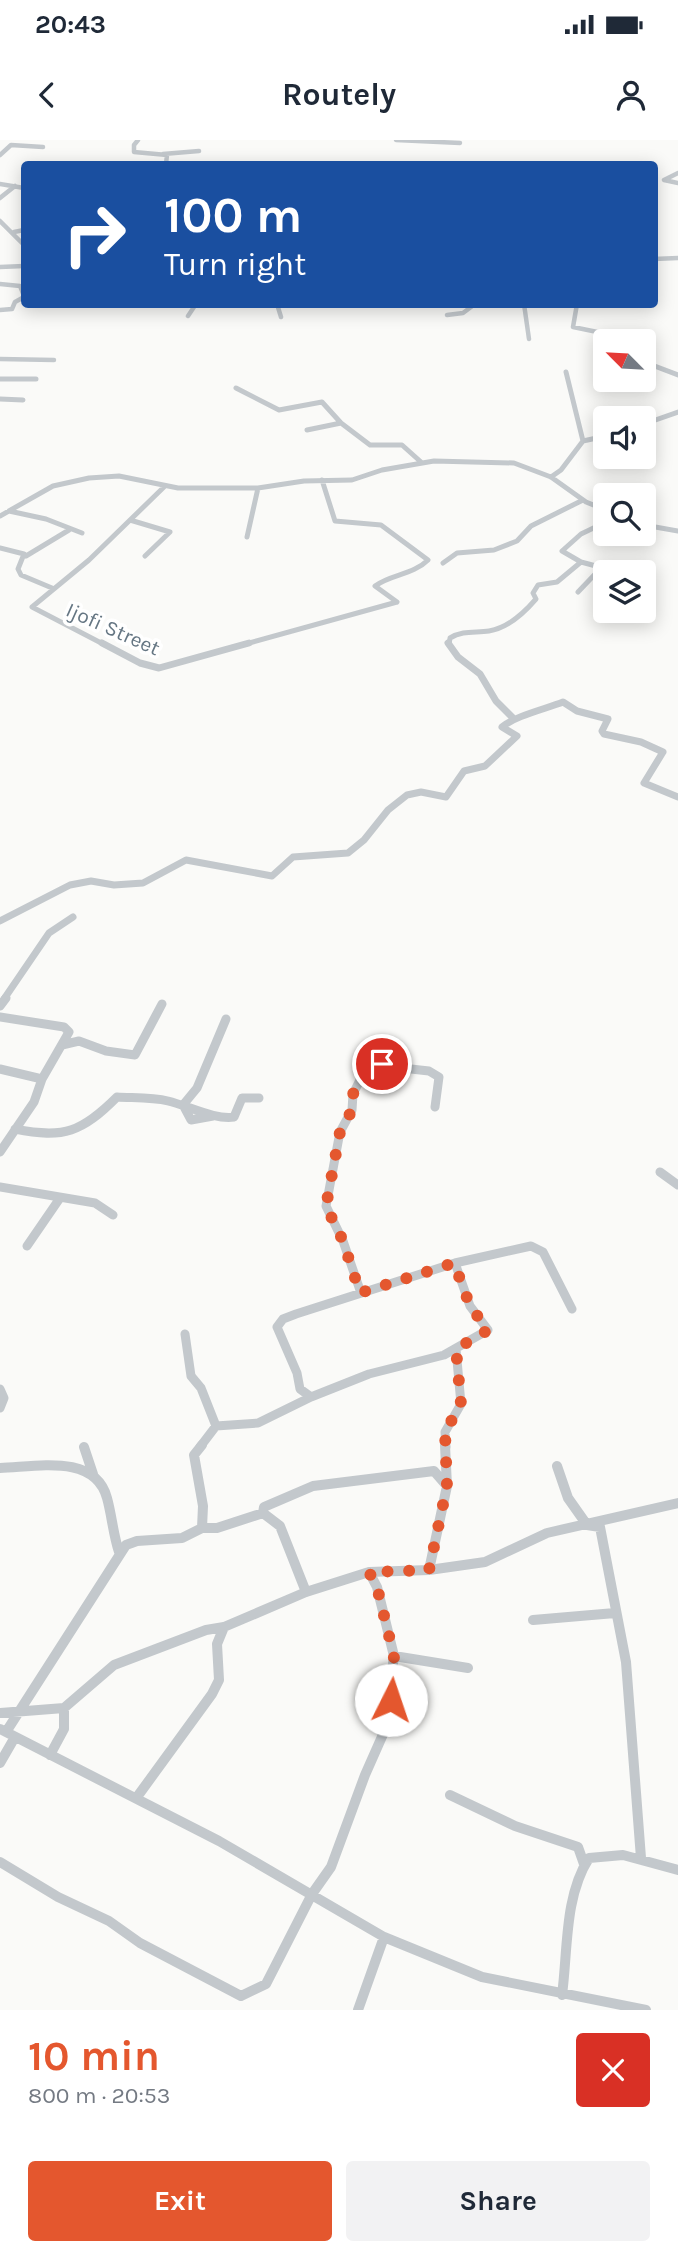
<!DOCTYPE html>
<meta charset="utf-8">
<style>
body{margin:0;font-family:Karla,sans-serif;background:#f2f2f3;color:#1f2937;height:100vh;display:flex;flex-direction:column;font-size:26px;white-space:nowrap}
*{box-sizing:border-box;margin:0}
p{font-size:23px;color:#747a83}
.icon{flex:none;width:38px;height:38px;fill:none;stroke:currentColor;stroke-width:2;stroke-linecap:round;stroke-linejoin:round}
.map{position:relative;height:1870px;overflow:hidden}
.details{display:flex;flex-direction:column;background:#fff;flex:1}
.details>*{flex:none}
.top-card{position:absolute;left:21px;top:21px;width:637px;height:147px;border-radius:7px;box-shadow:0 4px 18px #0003;background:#1a4fa0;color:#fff;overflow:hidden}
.needle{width:46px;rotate:294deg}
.tools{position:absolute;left:593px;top:189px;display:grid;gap:14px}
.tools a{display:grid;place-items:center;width:63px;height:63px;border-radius:7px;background:#fff;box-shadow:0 4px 18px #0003;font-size:35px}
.pin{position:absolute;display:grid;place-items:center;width:60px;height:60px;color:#fff;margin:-30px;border:4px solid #fff;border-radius:50%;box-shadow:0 2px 7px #0007}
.me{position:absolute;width:77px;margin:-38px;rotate:4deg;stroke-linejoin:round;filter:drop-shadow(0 0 5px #0008)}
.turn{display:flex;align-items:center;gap:24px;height:147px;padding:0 28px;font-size:32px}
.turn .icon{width:91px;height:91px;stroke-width:2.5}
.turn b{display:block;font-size:49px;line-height:60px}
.round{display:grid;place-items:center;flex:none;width:74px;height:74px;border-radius:7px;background:#f2f2f3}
.overview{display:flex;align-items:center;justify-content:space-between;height:119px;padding:0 28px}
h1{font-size:42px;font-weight:700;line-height:52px;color:#e4572e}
.button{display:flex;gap:14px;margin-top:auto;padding:14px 28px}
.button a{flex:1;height:80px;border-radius:7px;background:#e4572e;color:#fff;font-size:28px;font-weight:700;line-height:80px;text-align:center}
.button a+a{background:#f2f2f3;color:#1f2937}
.status{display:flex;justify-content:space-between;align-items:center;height:49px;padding:0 35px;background:#fff;direction:ltr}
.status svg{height:19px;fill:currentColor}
header{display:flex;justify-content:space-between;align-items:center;height:91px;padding:0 28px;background:#fff;font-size:32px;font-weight:700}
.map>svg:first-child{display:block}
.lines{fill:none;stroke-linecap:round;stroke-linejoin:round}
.street-far4{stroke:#c3c8cc;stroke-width:4.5}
.street-far3{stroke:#c3c8cc;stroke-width:5}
.street-far2{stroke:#c3c8cc;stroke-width:7}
.street-far1{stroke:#c3c8cc;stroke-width:9}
.street{stroke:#c3c8cc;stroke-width:10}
.route{stroke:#e4572e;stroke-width:12;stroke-dasharray:0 21.6}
.labels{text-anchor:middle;stroke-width:7;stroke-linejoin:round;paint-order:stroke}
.far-street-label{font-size:21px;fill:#657683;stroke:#fff}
</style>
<div class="status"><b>20:43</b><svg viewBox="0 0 49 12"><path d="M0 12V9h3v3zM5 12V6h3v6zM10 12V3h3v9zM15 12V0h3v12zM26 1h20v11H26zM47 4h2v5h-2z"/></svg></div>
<header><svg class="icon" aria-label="back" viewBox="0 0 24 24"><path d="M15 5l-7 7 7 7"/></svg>Routely<svg class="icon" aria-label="person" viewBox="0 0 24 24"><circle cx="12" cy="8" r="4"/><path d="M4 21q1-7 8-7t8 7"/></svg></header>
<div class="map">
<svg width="678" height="1870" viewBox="0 0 678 1870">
<rect width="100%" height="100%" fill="#fafaf8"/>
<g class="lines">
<path class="street-far4" d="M 138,0 L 134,5 L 134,12 L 167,15 L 166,24
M 396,0 L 460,3
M 163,14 L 199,11
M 0,15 L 11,5 L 43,7
M 678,33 L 664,40 L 678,43
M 0,44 L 24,48
M 0,58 L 15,46
M 0,81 L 24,105
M 14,92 L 24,90
M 654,119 L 678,118
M 0,127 L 24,126
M 0,144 L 20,146 L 24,156
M 277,164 L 281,177
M 524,164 L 529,199
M 577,164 L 573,187 L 607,194 L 614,201
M 0,170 L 12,169 L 15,162 L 24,157
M 447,175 L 463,173 L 475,164
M 188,176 L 196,164
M 0,219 L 54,220
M 644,222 L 649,224"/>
<path class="street-far3" d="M 644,222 L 678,235
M 0,239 L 36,239
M 236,248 L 279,270 L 322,262 L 341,283
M 0,259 L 23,260
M 644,284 L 678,272
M 307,290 L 341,283 L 370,305 L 402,305 L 421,322
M 583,301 L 606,296
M 551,337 L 561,330 L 583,301 L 566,232
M 322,340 L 335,381 L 381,385 L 428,420 C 413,435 391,434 375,446 L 397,462
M 9,371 L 46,379 L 82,393
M 0,376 L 53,346 L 89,338 L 119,336 L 178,348 L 258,348 L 304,341 L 352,340 L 382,330 L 434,321 L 514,323 L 551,337 L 586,362 L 606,370
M 130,380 L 170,392 L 145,416
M 644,385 L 678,391
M 247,397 L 258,348
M 0,408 L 24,414 L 18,429 L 21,435 L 52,448
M 26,416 L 69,390
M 443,423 L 457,413 L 494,410 L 517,401 L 531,386 L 583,360
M 578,452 L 599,430 L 596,426 L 581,422
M 105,505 L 32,467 L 89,420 L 165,346
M 242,505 L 397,462
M 449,505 L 450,498 C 463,490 475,493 489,491 C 508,488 524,473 536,459 L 533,453 L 538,445 L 557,442 L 581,422 L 562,411 L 581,394 L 606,382"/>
<path class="street-far2" d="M 102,503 L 140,523 L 159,528 L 249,503
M 448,503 L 458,517 L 480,534 L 496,561 L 513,578
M 0,781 L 70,745 L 91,741 L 114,745 L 143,743 L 186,720 L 272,736 L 293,717 L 348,713 L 364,700 L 388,670 L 407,655 L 421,652 L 446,657 L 464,631 L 485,626 L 517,596 L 502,587 C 515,576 545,569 563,562 L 577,571 L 608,579 L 602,591 L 604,594 L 641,602 L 663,612 L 644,643 L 678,657
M 4,859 L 49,793 L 73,777"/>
<path class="street-far1" d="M 0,866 L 6,858
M 0,877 L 64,887 L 69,892 L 42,939 L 34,962 L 0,1012
M 62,905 L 79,901 L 106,911 L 135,915 L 162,864
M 0,929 L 42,939
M 183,965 L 197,948 L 226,879
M 183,965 L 191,980 L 213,976
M 15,989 C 64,999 82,992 117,957 C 134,958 152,957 168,961 C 189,966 215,980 234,977 L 242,958 L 259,958
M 660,1032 L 678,1045
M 0,1047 L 95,1063 L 113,1075
M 27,1106 L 60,1058
M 361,1153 L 343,1101 L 326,1066 L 340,992 L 352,970 L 353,954 L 360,940 L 375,925 L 429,931 L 439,937 L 435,967
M 185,1194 L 191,1236 L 201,1248 L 216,1286
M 0,1249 L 4,1258 L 0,1268
M 311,1257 L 300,1249 L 297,1233 L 277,1187 L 283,1179 L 296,1174 L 455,1123 L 531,1106 L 543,1112 L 572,1169
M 200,1307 L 216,1286 L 258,1283 L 311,1257 L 369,1234 L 444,1215 L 488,1190 L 470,1166 L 455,1123
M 446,1307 L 445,1292 L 461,1264 L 456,1209"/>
<path class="street" d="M 202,1305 L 194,1315 L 203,1366 L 202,1388
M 84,1307 L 93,1334
M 557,1326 L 568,1358 L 587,1385 L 600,1387 L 626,1522 L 641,1718
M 0,1328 C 35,1327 95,1313 107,1358 C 112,1376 113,1394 119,1412
M 263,1373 L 264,1367 L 313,1346 L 434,1331 L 447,1346
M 429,1430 L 447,1346 L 445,1305
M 533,1480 L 615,1473
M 394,1516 L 468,1528
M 0,1573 L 64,1568 L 114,1525 L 206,1490 L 224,1487 L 306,1452 L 369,1432 L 429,1430 L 485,1422 L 547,1393 L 678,1363
M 0,1589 L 219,1701 L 384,1797 L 482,1837 L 646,1870
M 6,1592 L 126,1405 L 137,1401 L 182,1398 L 202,1388 L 217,1388 L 263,1373 L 280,1386 L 306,1452
M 50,1615 L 64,1589 L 64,1568
M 0,1623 L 15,1597
M 450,1655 L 515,1686 L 578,1707 L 584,1724
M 137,1657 L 212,1554 L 219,1540 L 217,1504 L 224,1487
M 0,1722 L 58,1757 L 109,1781 L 140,1803 L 241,1856 L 266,1844 L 312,1754 L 331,1727 L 365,1635 L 392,1574 L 390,1546 L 394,1516 L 377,1447 L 369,1432
M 562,1855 C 568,1811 564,1757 589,1718 L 623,1715 L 678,1730
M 358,1870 L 384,1797"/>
</g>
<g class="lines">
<path class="route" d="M 382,924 L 370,928 L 353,954 L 352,970 L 340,992 L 326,1066 L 343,1101 L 360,1153 L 454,1123 L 470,1166 L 488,1190 L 456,1209 L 461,1264 L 445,1292 L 447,1346 L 429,1430 L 369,1432 L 377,1447 L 394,1516 L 391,1560"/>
</g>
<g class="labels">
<g class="far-street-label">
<text transform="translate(113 489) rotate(24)" y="7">Ijofi Street</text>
</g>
</g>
</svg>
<div class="tools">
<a><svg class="needle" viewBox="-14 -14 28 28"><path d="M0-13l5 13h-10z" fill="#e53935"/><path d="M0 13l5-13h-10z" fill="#747a83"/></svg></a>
<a><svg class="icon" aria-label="sound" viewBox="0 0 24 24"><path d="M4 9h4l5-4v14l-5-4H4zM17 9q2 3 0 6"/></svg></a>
<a><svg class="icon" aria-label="search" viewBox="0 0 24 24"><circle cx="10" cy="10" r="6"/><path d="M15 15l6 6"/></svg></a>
<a><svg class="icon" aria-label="layers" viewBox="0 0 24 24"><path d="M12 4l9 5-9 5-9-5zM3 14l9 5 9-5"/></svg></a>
</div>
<div class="pin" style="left:382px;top:924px;background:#d93025"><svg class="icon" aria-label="arrive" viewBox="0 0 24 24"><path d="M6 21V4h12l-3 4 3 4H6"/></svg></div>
<svg class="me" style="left:391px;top:1560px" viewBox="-20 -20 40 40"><circle r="19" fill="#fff"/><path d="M0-13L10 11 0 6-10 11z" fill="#e4572e"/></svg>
<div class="top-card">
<div class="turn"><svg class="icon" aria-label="right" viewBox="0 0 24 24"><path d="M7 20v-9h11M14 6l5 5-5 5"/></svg><div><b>100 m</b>Turn right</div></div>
</div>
</div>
<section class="details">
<div class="overview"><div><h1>10 min</h1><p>800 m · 20:53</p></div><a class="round" style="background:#d93025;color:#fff"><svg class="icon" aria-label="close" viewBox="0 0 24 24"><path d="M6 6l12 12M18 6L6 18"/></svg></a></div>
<div class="button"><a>Exit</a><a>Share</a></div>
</section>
